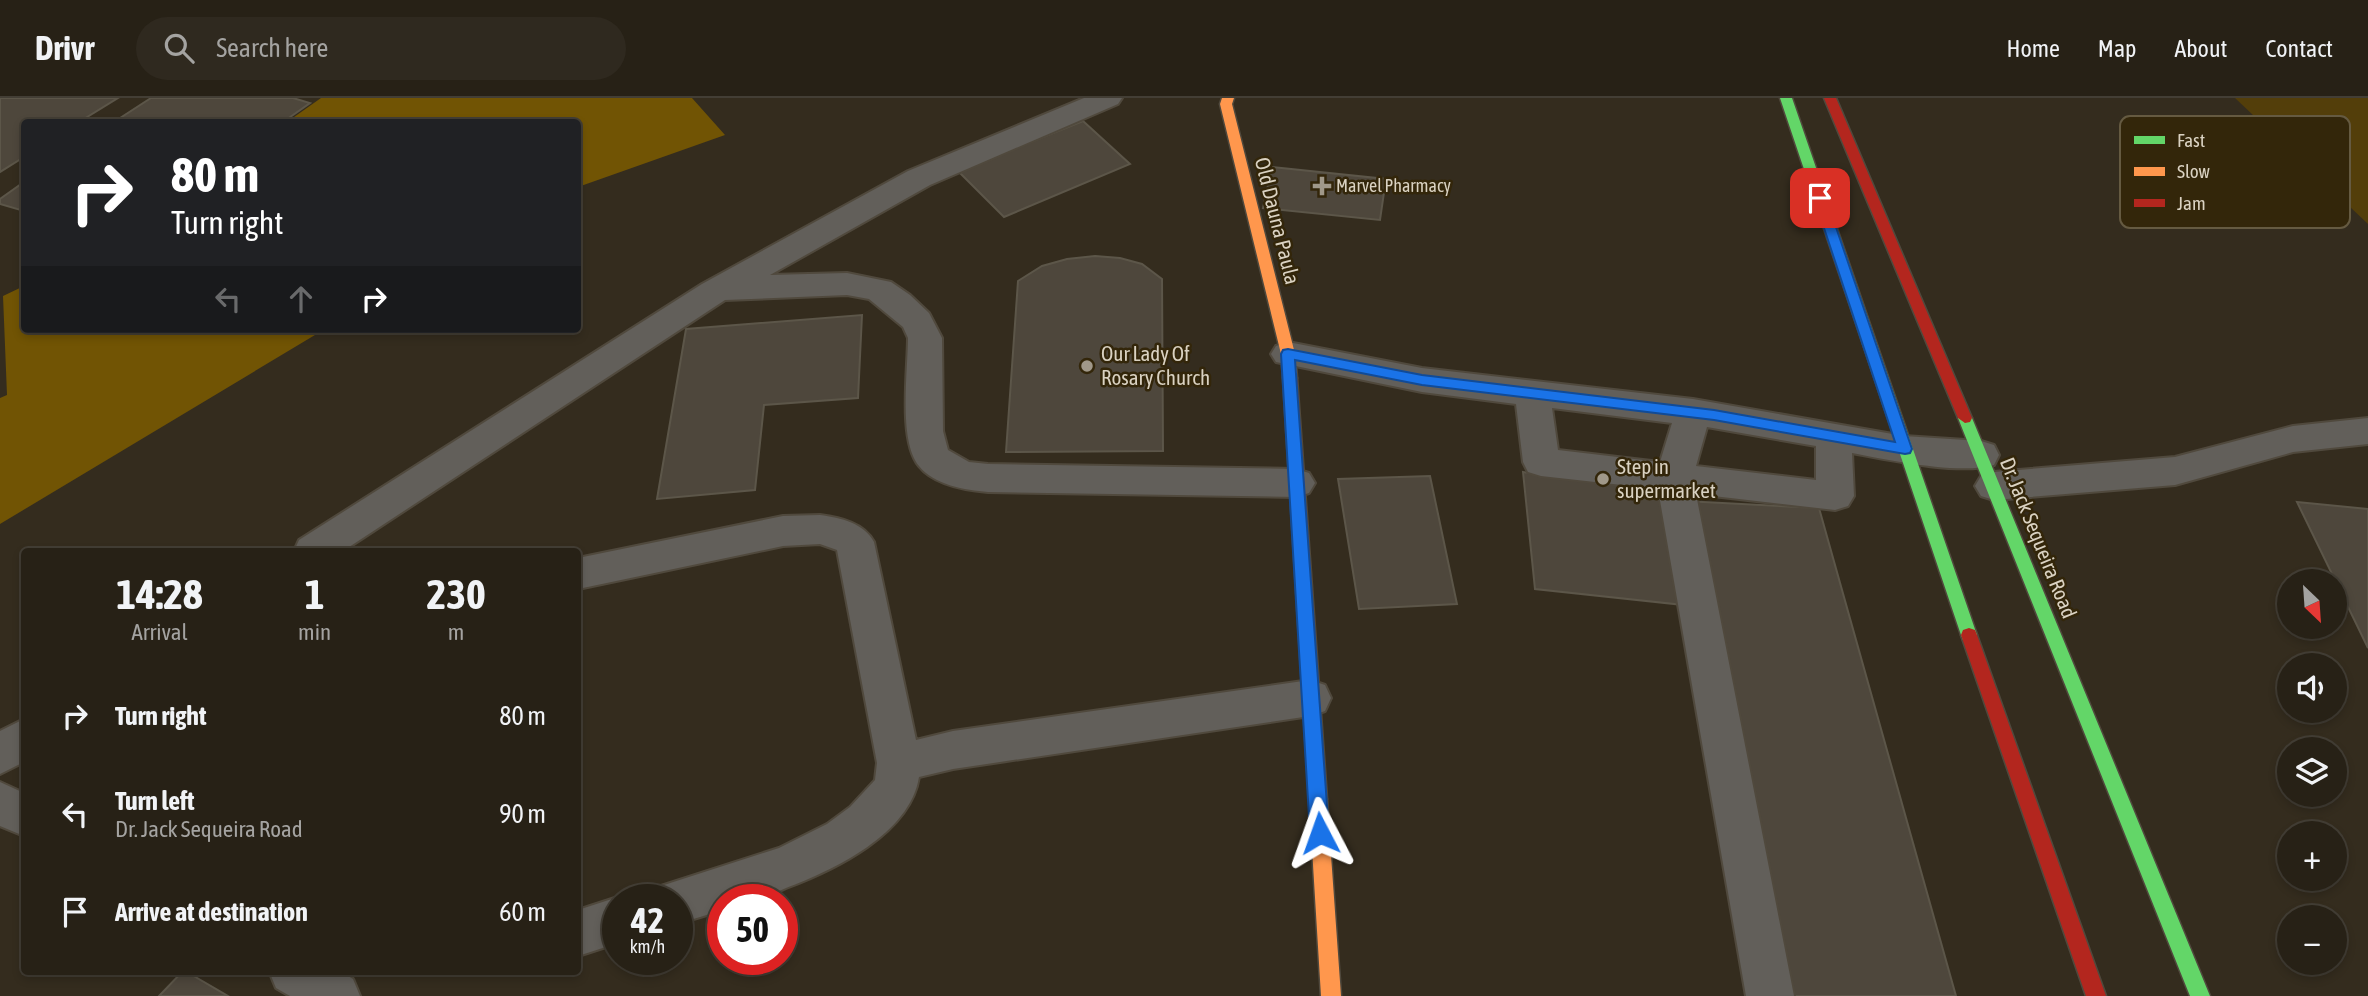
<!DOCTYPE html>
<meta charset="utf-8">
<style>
body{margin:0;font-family:"Asap Condensed",sans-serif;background:#2f291f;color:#f1f3f6;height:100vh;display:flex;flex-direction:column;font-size:26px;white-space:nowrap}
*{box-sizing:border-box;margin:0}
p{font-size:23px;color:#a4a3a1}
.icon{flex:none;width:38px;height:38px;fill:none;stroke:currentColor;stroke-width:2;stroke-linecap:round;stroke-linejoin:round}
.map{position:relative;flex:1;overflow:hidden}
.panel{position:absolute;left:21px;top:450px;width:560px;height:427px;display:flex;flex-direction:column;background:#272116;border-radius:7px;box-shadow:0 4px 10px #0003,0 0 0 2px #433e35}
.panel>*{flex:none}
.top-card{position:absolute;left:21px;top:21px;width:560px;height:214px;border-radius:7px;box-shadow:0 4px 10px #0003,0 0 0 2px #433e35;background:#202124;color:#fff;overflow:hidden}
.needle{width:46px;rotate:155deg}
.fabs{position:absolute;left:2277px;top:471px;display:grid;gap:14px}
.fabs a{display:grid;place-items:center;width:70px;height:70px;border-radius:50%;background:#272116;box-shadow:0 4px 10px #0003,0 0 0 2px #433e35;font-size:35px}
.speed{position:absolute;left:602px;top:786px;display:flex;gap:14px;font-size:35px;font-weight:700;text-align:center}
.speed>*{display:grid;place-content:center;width:91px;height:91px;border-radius:50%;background:#272116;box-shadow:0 4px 10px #0003,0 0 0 2px #433e35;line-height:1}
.speed small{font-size:18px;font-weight:400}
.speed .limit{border:10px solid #d22;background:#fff;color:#111}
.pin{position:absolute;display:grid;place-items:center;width:60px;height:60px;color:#fff;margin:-30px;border-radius:14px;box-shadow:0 4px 10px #0006}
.me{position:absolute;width:77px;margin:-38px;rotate:356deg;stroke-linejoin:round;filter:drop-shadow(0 0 5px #0008)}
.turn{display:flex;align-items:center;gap:24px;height:147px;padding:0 35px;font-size:32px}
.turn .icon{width:91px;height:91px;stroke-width:2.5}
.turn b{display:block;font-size:49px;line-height:60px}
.lanes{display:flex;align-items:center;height:66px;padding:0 35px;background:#0003;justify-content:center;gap:35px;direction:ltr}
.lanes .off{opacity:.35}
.eta{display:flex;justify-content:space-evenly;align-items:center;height:119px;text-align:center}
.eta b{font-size:42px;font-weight:700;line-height:49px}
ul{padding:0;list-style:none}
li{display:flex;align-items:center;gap:21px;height:98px;padding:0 35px}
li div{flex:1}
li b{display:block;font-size:26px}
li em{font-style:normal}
header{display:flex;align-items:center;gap:42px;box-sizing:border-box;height:98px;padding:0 35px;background:#272116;border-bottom:2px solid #433e35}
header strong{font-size:33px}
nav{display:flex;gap:38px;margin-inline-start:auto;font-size:24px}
.search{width:490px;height:63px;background:#2f291f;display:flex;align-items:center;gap:18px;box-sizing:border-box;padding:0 24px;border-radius:38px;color:#a4a3a1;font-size:26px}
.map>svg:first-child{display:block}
.green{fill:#533e0a}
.forest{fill:#715404}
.building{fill:#4e473c;stroke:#5c5649;stroke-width:2}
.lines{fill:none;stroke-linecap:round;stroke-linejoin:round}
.street-casing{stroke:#50493d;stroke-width:4}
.fast-casing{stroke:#50493d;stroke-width:3}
.slow-casing{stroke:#50493d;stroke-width:3}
.jam-casing{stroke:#50493d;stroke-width:3}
.street{fill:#625f5a;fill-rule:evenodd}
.fast{fill:#63d668;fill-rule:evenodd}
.slow{fill:#ff974d;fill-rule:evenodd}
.jam{fill:#b3261e;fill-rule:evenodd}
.route{fill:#1a73e8;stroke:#114b97;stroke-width:2}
.poi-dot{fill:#a09889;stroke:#33260a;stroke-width:2.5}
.labels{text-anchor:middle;stroke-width:5;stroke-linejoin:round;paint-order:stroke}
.far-poi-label{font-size:18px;fill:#dad2c2;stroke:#33260a;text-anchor:start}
.street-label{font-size:21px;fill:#dad2c2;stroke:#33260a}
.poi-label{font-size:21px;fill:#dad2c2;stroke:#33260a;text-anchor:start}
.key{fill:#33260a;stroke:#655a41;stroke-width:2}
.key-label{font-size:19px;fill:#dad2c2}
</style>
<header>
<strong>Drivr</strong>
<div class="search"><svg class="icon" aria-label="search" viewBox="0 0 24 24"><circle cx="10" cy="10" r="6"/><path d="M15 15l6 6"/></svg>Search here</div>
<nav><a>Home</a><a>Map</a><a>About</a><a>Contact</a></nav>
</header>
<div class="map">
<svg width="2368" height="898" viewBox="0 0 2368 898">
<rect width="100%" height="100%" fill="#342c1e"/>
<path class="green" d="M 2235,0 L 2368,0 L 2368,126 Z"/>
<path class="forest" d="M 321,0 L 692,0 L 725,37 L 578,89 L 578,24 L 287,24 Z
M 24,188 L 24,231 L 325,231 L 0,426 L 0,300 L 7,297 L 3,198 Z"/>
<path class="building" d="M 0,0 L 118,0 L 79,24 L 24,24 L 24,59 L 0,74 Z
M 151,0 L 293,0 L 310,5 L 283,24 L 114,24 Z
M 1083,23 L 1130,66 L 1004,119 L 958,73 Z
M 1272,69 L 1386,81 L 1380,122 L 1263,110 Z
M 24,84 L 24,113 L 0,106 L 0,101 Z
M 1095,158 L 1120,160 L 1142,166 L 1162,181 L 1163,353 L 1006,354 L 1018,183 L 1042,168 L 1067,161 Z
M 862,217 L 858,300 L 764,307 L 755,392 L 657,401 L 686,231 Z
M 1523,374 L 1668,394 L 1684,507 L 1535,491 Z
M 1430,378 L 1457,506 L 1359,511 L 1338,381 Z
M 1684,403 L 1819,410 L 1956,898 L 1783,898 Z
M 2297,404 L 2368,411 L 2368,550 Z
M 183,873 L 185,873 L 228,898 L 159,898 Z"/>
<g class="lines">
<defs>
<path id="street" d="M 1084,0 L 1122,0 L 1118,6 L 930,87 L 770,177 L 847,175 L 891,184 L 910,197 L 929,215 L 942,240 L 943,333 L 948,352 L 969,364 L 988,366 L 1296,371 L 1309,375 L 1315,385 L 1309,395 L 1296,399 L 988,394 C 965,392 934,387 919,368 C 898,343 908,272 908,240 L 903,229 L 869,201 L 847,197 L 725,202 L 343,453 L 294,453 L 299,442 L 702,186 L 908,73 Z
M 1288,244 L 1422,270 L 1693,301 L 1904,338 L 1981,343 L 1994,347 L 1999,357 L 1994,367 C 1959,377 1889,362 1852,355 L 1854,398 L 1848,408 L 1835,412 L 1696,396 L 1794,898 L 1746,898 L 1658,391 L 1541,378 L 1528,374 L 1523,364 L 1516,306 L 1422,294 L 1276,264 L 1271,256 L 1276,248 ZM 1552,310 L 1672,325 L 1660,364 L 1558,352 ZM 1707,329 L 1816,348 L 1816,382 L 1696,368 Z
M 2368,320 L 2368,346 L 2293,354 L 2175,387 L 1994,402 L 1981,398 L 1975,388 L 1981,378 L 1994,374 L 2175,359 L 2293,328 Z
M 820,417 C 841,420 864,425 874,444 L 916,642 L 953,633 L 1310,582 L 1325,587 L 1331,600 L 1325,613 L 1310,618 L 953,671 L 919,679 C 910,736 834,772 786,790 C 777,794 766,800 756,802 C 745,803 733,802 723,802 L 723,812 L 677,826 L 677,802 L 655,802 L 661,788 L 779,750 L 827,726 L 850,709 L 875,682 L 877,665 L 837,452 L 820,446 L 783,448 L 578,491 L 578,460 L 783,418 Z
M 24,621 L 24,664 L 0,676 L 0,633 Z
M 0,684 L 24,695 L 24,738 L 0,728 Z
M 618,799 L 623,802 L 618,802 L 618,845 L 578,858 L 578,812 Z
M 269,873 L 340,873 L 353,881 L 360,898 L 290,898 L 276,890 Z"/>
<path id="fast" d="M 1780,0 L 1792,0 L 1977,537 L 1975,542 L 1969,544 L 1963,542 L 1961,537 Z
M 1965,315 L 1972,320 L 2210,898 L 2190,898 L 1958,320 Z"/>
<path id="slow" d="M 1222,0 L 1234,0 L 1232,6 L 1295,256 L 1297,280 L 1290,285 L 1283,280 L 1281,256 L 1220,6 Z
M 1318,693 L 1324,695 L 1327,701 L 1341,898 L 1321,898 L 1309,701 L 1312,695 Z"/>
<path id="jam" d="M 1824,0 L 1836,0 L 1972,320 L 1970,324 L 1965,325 L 1958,320 Z
M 1290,275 L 1297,280 L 1327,701 L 1324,707 L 1318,709 L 1312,707 L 1309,701 L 1283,280 Z
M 1969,530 L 1975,532 L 1977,537 L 2106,898 L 2086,898 L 1961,537 L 1963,532 Z"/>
</defs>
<use href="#street" class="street-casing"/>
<use href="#fast" class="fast-casing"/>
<use href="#slow" class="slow-casing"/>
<use href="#jam" class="jam-casing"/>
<use href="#street" class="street"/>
<use href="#fast" class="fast"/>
<use href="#slow" class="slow"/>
<use href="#jam" class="jam"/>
</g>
<path class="route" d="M 1820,96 L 1826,100 L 1912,351 L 1910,355 L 1905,356 L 1714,322 L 1422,287 L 1295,262 L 1329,735 L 1326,741 L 1320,744 L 1313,741 L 1310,735 L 1281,256 L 1283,252 L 1288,251 L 1422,277 L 1714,312 L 1895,344 L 1814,100 Z"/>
<g class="poi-dot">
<path d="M1318.5 77.5h7v7h7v7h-7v7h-7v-7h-7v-7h7z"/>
<circle cx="1087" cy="268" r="7"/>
<circle cx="1603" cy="381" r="7"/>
</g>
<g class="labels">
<g class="far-poi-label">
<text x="1336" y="94">Marvel Pharmacy</text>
</g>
<g class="street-label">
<text transform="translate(1277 123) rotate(76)" y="7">Old Dauna Paula</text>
<text transform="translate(2038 440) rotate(68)" y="7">Dr. Jack Sequeira Road</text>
</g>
<g class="poi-label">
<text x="1101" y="263">Our Lady Of<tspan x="1101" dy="24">Rosary Church</tspan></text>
<text x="1617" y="376">Step in<tspan x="1617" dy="24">supermarket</tspan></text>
</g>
</g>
<rect x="2120" y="18" width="230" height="112" rx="10" class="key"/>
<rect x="2134" y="38" width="31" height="8" fill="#63d668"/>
<rect x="2134" y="69" width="31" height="9" fill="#ff974d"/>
<rect x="2134" y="101" width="31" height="8" fill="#b3261e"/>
<g class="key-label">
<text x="2177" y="49">Fast</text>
<text x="2177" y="80">Slow</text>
<text x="2177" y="112">Jam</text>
</g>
</svg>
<div class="fabs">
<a><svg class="needle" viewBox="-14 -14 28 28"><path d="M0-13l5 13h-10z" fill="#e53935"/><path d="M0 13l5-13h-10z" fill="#a4a3a1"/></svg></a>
<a><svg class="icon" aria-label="sound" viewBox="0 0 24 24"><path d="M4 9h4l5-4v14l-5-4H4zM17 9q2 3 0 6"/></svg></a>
<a><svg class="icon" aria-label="layers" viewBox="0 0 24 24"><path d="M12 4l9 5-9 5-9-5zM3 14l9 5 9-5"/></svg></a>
<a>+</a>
<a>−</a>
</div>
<div class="speed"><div>42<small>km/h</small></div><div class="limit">50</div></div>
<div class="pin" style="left:1820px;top:100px;background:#d93025"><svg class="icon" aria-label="arrive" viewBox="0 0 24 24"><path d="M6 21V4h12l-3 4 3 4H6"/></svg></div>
<svg class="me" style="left:1320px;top:735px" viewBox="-20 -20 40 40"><path d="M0-17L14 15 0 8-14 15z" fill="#1a73e8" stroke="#fff" stroke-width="4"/></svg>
<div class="top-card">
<div class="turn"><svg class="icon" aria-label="right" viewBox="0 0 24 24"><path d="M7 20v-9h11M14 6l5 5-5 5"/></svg><div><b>80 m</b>Turn right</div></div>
<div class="lanes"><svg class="icon off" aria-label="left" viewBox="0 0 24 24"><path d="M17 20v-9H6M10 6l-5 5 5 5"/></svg><svg class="icon off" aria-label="ahead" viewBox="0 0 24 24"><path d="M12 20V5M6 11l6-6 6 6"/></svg><svg class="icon" aria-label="right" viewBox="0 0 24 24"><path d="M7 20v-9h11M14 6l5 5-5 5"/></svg></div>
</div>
<section class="panel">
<div class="eta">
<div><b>14:28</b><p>Arrival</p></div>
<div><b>1</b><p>min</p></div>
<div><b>230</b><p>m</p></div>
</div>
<ul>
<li><svg class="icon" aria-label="right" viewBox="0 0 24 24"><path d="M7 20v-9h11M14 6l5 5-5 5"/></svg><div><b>Turn right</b></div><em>80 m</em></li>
<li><svg class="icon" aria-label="left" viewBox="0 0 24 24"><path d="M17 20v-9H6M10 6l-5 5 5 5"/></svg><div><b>Turn left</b><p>Dr. Jack Sequeira Road</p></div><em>90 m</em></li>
<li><svg class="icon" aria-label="arrive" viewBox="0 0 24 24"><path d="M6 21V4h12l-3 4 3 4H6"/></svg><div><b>Arrive at destination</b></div><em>60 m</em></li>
</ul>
</section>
</div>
